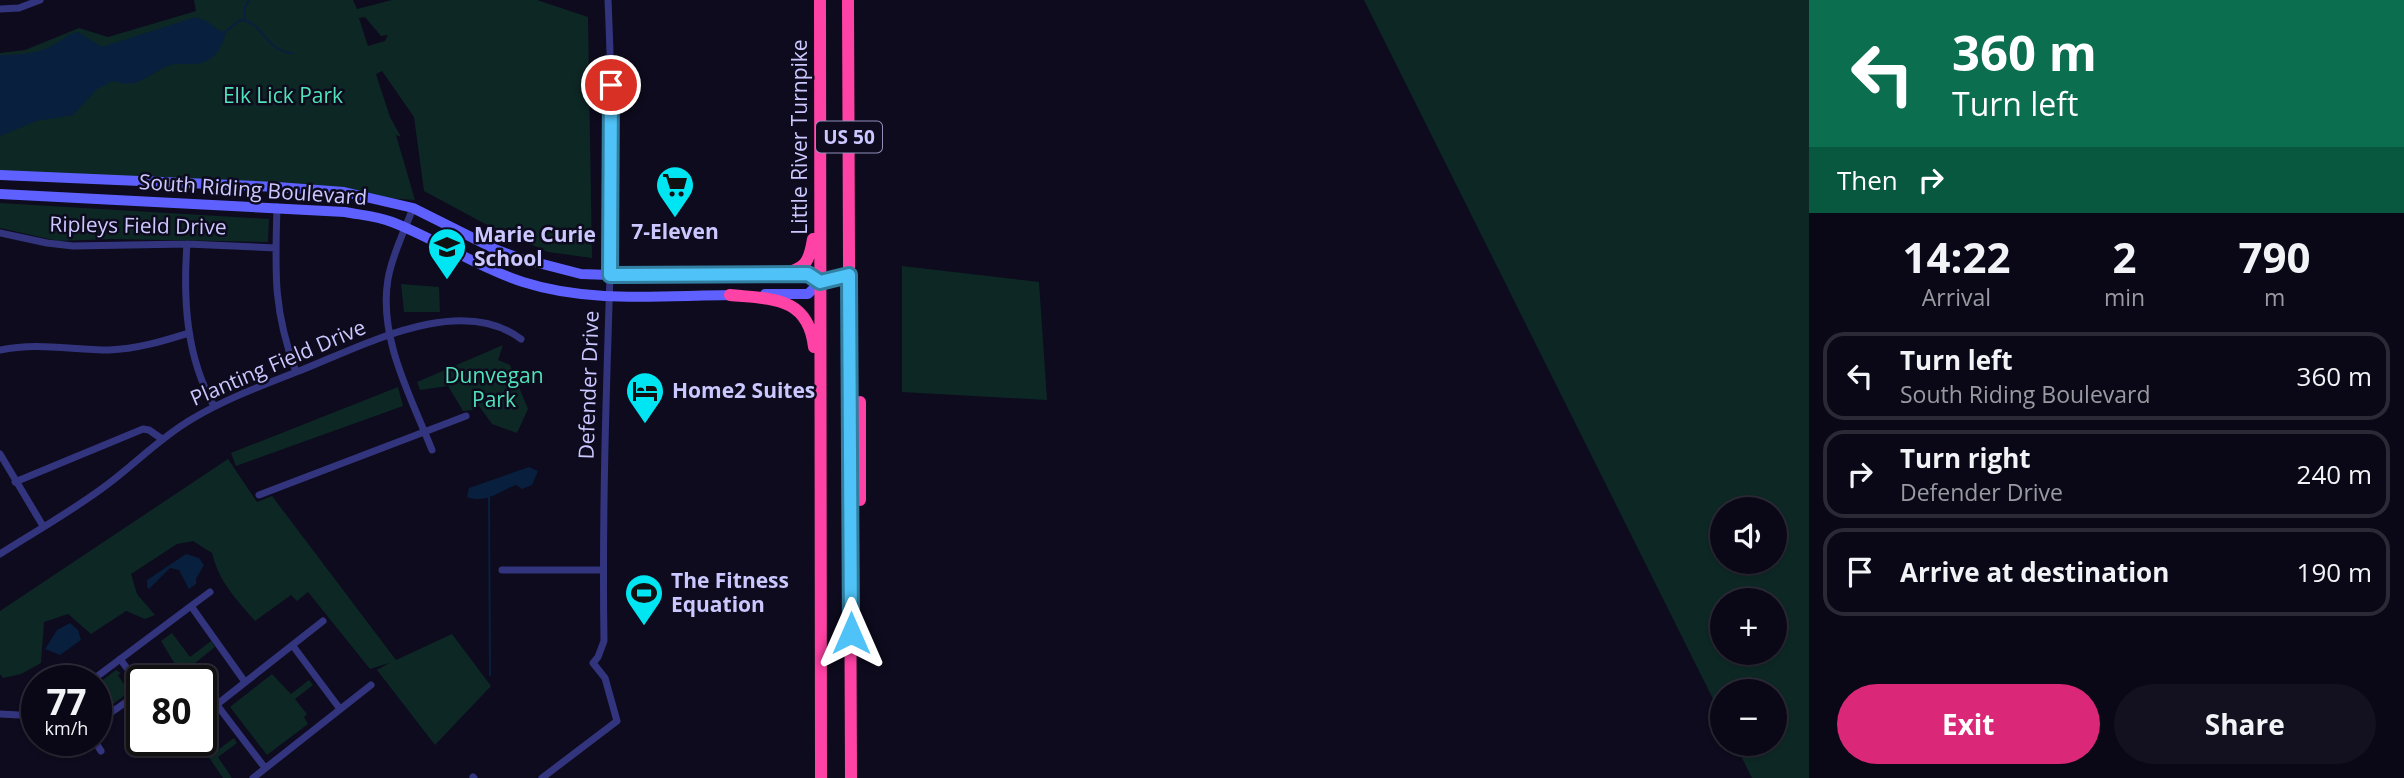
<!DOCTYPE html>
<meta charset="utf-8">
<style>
body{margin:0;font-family:"Open Sans",sans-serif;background:#13111f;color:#f1f3f6;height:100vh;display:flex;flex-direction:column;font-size:26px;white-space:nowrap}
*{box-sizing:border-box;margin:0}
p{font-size:23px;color:#999aa1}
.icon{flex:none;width:38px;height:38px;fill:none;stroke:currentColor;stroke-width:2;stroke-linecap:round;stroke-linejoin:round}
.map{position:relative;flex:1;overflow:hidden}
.panel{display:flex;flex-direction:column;background:#0a0816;width:595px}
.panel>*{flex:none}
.hud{background:#0b6e4f;color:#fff;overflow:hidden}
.fabs{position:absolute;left:1710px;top:497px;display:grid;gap:14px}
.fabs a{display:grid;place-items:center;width:77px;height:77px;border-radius:50%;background:#0a0816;box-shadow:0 2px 5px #0004,0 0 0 2px #2a2935;font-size:35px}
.speed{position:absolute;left:21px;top:665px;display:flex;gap:14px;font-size:35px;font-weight:700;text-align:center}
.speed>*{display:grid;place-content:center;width:91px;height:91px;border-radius:50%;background:#0a0816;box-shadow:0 2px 5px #0004,0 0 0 2px #2a2935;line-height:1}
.speed small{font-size:18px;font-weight:400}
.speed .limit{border:4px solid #111;border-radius:10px;background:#fff;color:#111}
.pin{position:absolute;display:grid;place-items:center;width:60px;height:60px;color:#fff;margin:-30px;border:4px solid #fff;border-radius:50%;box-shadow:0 2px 7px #0007}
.me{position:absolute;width:77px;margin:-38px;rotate:0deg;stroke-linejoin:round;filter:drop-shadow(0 0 5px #0008)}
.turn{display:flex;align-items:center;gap:24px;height:147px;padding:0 28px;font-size:32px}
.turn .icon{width:91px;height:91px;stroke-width:2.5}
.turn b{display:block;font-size:49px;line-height:60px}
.then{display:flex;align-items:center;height:66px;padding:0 28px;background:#0003;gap:14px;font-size:26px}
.eta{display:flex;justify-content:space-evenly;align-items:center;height:119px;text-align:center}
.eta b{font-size:42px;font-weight:700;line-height:49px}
.cta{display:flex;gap:14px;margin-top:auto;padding:14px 28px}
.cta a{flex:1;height:80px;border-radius:42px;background:#db2777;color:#fff;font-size:28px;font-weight:700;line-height:80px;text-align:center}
.cta a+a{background:#13111f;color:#f1f3f6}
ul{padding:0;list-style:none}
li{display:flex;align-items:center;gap:21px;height:88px;margin:0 14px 10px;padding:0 14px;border:4px solid #2a2935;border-radius:21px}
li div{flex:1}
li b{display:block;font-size:26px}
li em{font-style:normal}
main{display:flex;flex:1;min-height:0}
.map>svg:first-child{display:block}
.green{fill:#0d2725;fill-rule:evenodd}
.water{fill:#081f3e}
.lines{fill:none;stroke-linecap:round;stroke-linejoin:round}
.stream{stroke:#081f3e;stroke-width:2}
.street{stroke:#33347e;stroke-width:7}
.secondary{stroke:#5e61ff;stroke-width:10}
.highway{stroke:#ff42a5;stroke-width:12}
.route-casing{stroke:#337fa1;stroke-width:18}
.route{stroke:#4fc3f7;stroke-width:12}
.labels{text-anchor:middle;stroke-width:5;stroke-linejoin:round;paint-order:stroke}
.shield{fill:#0d0b1d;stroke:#928fbb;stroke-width:2}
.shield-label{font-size:19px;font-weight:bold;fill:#cbc7ff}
.park-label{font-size:21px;fill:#4fe3b7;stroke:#0d0b1d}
.street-label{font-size:21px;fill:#cbc7ff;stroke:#0d0b1d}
.poi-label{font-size:21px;font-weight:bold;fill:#cbc7ff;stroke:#0d0b1d;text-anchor:start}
</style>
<main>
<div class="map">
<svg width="1809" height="778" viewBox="0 0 1809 778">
<rect width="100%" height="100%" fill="#0d0b1d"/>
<path class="green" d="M 194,0 L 353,0 L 357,9 L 392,0 L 537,0 L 588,17 L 592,258 L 548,252 L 489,226 L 424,191 L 414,117 L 382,71 L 376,74 L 390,117 L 401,137 L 396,135 L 415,200 L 0,173 L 0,53 L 25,50 L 79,28 L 108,37 L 196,11 ZM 365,17 L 381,36 L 388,35 L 385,41 L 368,46 L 359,18 Z
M 1364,0 L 1809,0 L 1809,778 L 1752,778 L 1735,744 L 1774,744 L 1774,691 L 1722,691 L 1722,717 ZM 1722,509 L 1774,509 L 1774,562 L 1722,562 ZM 1722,600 L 1774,600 L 1774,653 L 1722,653 Z
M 0,203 L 269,219 L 268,242 L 111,239 L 58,241 L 0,228 Z
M 902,266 L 1039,282 L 1047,400 L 902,392 Z
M 401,284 L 439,287 L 440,312 L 404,312 Z
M 503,345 L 498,360 L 510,365 L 528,409 L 517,433 L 492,424 L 479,406 L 473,410 L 463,411 L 448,386 L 420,390 L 417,382 Z
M 398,387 L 403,406 L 236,466 L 231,453 Z
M 228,459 L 257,502 L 272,496 L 396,660 L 452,634 L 491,686 L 435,745 L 377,670 L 389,663 L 370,669 L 308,592 L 297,601 L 291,595 L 255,621 C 236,599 219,582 212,553 L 193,541 L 177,544 L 131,574 L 137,594 L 155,615 L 145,619 L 126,611 L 91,634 L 68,614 L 44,622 L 41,663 L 21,674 L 3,678 L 0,674 L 0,611 Z
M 172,633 L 190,657 L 211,641 L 215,647 L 195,663 L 215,692 L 201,703 L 201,681 L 185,681 L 161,641 Z
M 116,670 L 121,673 L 118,675 L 129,692 L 96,717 L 96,685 Z
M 272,674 L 291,694 L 309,680 L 313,685 L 295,699 L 307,714 L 304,717 L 308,724 L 267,755 L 230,707 Z
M 201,733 L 215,752 L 234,738 L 237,743 L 218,757 L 232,778 L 223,778 L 197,740 L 201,740 Z"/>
<path class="water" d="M 196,17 L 208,22 L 220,31 L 226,31 C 224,44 215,60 201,63 C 191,66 179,62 168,66 C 146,75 140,89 113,81 L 97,89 L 73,115 L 36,121 L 0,136 L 0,55 C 17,55 35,54 50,47 C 61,41 68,34 78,32 L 102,47 Z
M 529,467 L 538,471 L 532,485 L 522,489 L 516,485 C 499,491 486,504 467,497 L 469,488 Z
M 186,554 L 199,558 L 204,565 L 196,579 L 196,584 L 189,589 L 179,570 L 170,568 L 149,589 L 147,587 L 147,580 Z
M 70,623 L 78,630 L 81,640 L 60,655 L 45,649 L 57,630 Z"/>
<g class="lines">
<path class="stream" d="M 245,19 L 245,7 L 249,0
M 226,31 L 240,20 C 265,22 264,51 292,53
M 489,497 L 490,675"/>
<path class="street" d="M 0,9 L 19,8 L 40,0
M 277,207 C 275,273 273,309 296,372
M 413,208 C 404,232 392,255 388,279 C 378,338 411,397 432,450
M 0,233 L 47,243 L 73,246 L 187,244 L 276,248
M 187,244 C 183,299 186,357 214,406
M 0,350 C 37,342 72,350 109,350 C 138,349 163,341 189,333
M 0,454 L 43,526
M 15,482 L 143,429 L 149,430 L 162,439
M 259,495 L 466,416
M 0,554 C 36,531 74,510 108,484 C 136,463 161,437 192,419 C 227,398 266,384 304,369 C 364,345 461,293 521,339
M 502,570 L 603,570
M 210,592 L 191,606 L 245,682
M 293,646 L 340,709
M 120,659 L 142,688
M 91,681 L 191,606
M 217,705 L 265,768
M 0,714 L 19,715 L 37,712
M 201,717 L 323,621
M 96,723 L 142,691
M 94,740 L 101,751
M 473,777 L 474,778
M 253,778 L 371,685
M 542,778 L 617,721 L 605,678 L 593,663 L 598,657 L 604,641 C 602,519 606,397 610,275 C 614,184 612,92 608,0"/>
<path class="secondary" d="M 0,175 L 277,187 L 344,192 L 413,208 L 497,250 L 519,258 L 581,274 L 610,275 L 808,274 L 820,282
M 0,194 L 345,212 C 360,215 377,216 392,222 C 436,239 477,267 523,282 C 591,304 665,295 736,295
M 765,294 L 808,294 L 820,282 L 849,275"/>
<path class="highway" d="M 820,0 L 821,778
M 848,0 L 851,778
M 781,275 C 805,268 809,264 813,239
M 730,295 C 771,299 808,296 814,347
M 860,500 L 860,402"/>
</g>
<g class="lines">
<defs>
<path id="route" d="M 611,85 L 610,275 L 808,274 L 820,282 L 849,275 L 851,633"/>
</defs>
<use href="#route" class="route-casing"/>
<use href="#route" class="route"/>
</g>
<defs>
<symbol id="supermarket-pin" viewBox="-11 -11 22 30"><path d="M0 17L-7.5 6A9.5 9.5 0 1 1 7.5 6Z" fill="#00e5f2" stroke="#0d0b1d"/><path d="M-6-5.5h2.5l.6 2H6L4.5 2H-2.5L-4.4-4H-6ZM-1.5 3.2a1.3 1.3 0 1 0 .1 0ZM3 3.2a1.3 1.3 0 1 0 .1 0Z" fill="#111"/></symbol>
<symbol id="school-pin" viewBox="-11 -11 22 30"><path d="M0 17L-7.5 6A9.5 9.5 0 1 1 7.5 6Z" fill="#00e5f2" stroke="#0d0b1d"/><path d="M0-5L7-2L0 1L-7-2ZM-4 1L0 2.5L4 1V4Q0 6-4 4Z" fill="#111"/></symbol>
<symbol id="hotel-pin" viewBox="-11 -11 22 30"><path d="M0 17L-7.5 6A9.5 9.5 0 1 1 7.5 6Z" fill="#00e5f2" stroke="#0d0b1d"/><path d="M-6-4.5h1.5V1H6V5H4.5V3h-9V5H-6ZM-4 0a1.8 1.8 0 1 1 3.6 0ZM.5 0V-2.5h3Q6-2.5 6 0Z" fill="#111"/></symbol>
<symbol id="stadium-pin" viewBox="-11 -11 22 30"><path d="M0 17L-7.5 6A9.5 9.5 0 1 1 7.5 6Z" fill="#00e5f2" stroke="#0d0b1d"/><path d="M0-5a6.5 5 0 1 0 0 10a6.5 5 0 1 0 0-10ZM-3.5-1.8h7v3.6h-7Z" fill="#111"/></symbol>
</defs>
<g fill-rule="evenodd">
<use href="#supermarket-pin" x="653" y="163" width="44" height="60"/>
<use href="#school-pin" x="425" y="225" width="44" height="60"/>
<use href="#hotel-pin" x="623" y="369" width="44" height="60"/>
<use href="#stadium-pin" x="622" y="571" width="44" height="60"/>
</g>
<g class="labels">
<rect class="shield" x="816" y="121.5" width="66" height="31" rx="5"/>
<g class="shield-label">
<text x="849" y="144">US 50</text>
</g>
<g class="park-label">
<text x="283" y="103">Elk Lick Park</text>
<text x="494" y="383">Dunvegan<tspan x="494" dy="24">Park</tspan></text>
</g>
<g class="street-label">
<text transform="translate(800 137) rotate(-90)" y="7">Little River Turnpike</text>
<text transform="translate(253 190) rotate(4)" y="7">South Riding Boulevard</text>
<text transform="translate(138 226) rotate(1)" y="7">Ripleys Field Drive</text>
<text transform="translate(278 363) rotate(-23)" y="7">Planting Field Drive</text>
<text transform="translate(589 385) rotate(-88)" y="7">Defender Drive</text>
</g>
<g class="poi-label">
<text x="675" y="239" text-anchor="middle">7-Eleven</text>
<text x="474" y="242">Marie Curie<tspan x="474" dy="24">School</tspan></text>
<text x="672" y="398">Home2 Suites</text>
<text x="671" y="588">The Fitness<tspan x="671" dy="24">Equation</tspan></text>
</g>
</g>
</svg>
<div class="fabs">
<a><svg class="icon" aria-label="sound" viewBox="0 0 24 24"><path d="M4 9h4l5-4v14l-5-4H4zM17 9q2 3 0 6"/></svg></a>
<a>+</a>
<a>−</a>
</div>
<div class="speed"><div>77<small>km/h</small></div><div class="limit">80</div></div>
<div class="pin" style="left:611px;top:85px;background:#d93025"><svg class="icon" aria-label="arrive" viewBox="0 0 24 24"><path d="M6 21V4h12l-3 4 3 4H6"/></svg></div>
<svg class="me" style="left:851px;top:633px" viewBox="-20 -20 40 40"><path d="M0-17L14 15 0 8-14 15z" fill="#4fc3f7" stroke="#fff" stroke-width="4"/></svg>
</div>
<section class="panel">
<div class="hud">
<div class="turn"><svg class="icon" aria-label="left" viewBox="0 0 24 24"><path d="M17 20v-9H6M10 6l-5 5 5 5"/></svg><div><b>360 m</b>Turn left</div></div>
<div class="then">Then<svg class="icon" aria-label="right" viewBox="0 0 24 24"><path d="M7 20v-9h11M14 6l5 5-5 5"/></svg></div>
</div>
<div class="eta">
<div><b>14:22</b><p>Arrival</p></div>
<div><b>2</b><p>min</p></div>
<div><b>790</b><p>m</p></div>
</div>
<ul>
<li><svg class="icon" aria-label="left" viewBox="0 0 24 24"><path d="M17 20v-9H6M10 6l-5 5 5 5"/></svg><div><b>Turn left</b><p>South Riding Boulevard</p></div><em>360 m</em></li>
<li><svg class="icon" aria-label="right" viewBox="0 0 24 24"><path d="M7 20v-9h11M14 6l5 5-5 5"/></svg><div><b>Turn right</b><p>Defender Drive</p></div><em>240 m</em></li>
<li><svg class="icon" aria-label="arrive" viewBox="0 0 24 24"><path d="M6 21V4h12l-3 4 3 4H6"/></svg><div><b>Arrive at destination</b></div><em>190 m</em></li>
</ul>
<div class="cta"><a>Exit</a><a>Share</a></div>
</section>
</main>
